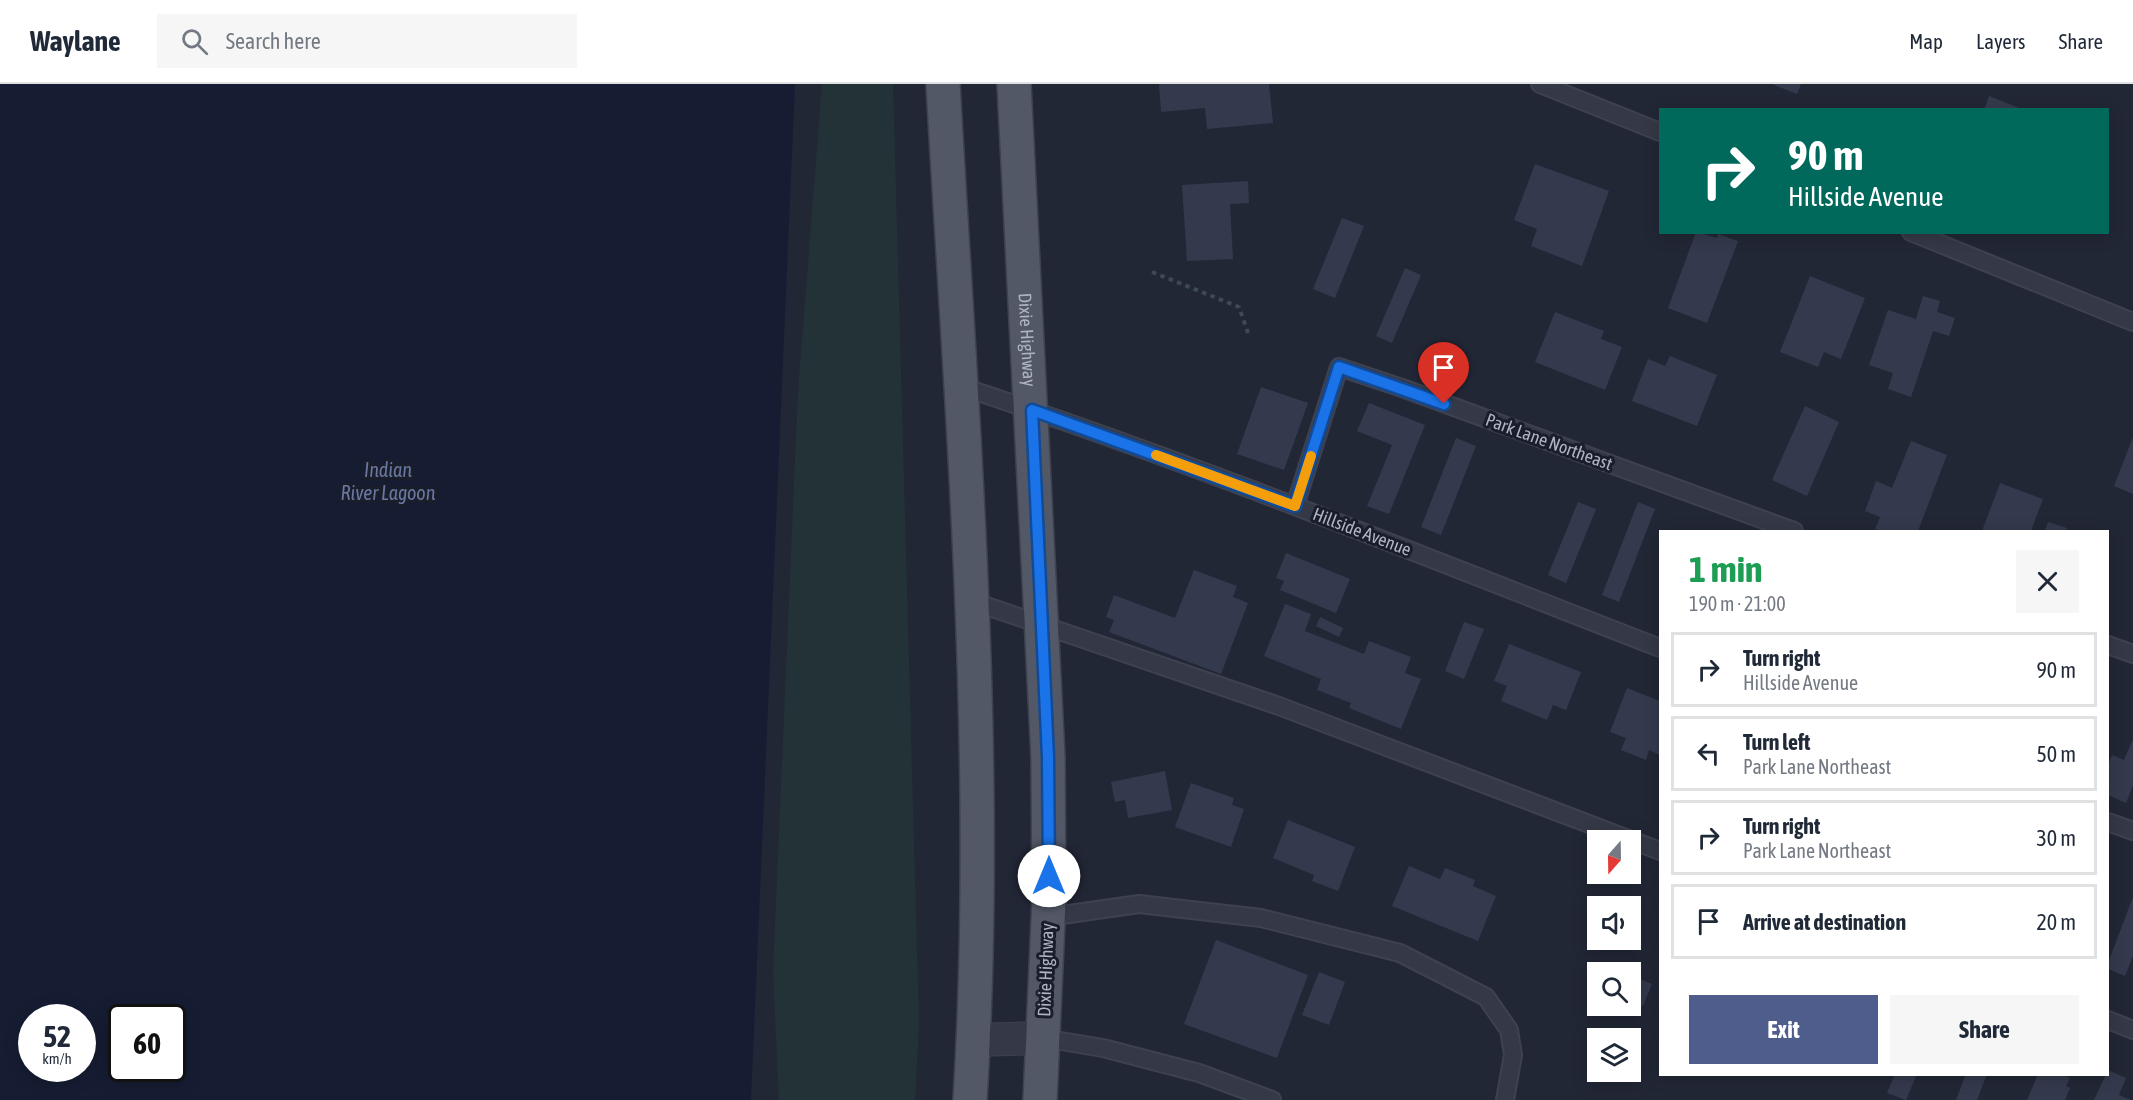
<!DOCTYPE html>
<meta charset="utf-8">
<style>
body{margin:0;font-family:"Asap Condensed",sans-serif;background:#f6f6f7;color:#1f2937;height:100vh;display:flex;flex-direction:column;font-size:22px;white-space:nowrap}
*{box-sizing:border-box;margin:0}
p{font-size:20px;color:#747a83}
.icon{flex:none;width:33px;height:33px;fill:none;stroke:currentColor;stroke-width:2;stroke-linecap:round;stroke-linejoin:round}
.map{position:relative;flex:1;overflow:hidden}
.sheet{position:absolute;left:1659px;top:446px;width:450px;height:546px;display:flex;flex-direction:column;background:#fff;border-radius:0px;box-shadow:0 3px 15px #0003}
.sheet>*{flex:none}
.guide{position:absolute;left:1659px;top:24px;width:450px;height:126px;border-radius:0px;box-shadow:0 3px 15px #0003;background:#00695c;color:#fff;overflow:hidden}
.needle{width:39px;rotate:200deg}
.controls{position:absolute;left:1587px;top:746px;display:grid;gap:12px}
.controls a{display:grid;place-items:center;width:54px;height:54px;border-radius:0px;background:#fff;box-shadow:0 3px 15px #0003;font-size:30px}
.speed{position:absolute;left:18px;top:920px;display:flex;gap:12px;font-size:30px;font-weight:700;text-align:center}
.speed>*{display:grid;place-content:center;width:78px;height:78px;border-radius:50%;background:#fff;box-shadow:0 3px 15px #0003;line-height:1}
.speed small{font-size:15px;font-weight:400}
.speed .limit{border:3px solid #111;border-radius:9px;background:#fff;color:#111}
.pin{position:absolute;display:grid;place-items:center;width:51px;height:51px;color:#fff;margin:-62px -26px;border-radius:50% 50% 50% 0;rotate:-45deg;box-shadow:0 0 6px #0007}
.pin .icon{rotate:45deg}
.me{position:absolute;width:66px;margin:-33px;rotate:0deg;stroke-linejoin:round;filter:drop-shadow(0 0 4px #0008)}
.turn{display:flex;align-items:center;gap:21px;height:126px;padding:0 30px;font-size:27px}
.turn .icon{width:78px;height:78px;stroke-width:2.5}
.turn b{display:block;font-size:42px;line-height:51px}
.round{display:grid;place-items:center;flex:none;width:63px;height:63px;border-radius:0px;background:#f6f6f7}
.summary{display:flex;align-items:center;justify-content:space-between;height:102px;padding:0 30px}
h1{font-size:36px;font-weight:700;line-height:45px;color:#1e9e55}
.action{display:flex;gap:12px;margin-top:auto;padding:12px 30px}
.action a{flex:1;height:69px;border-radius:0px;background:#4e5d8b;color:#fff;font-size:24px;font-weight:700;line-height:69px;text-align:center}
.action a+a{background:#f6f6f7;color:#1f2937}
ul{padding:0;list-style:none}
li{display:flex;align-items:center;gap:18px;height:75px;margin:0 12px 9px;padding:0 18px;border:3px solid #e0e1e3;border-radius:0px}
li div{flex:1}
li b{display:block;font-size:22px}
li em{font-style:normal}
header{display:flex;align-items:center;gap:36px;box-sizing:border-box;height:84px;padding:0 30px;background:#fff;border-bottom:2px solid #e0e1e3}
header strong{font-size:28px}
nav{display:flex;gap:33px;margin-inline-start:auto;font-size:21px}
.search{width:420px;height:54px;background:#f6f6f7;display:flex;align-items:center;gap:15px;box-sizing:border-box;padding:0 21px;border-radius:0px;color:#747a83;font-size:22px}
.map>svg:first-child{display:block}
.green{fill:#233237}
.water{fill:#161d33;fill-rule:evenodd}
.building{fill:#343a4d}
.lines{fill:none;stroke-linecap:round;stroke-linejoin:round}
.service-casing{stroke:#3e4250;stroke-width:20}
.minor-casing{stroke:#3e4250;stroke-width:34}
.primary-casing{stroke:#3e4250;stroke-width:36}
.path{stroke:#3c4b50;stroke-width:4;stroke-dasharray:4.5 4.5;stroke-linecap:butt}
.service{stroke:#353947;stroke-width:16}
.minor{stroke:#353947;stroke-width:32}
.primary{stroke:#535867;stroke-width:33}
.route-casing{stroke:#114b97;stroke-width:15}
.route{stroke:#1a73e8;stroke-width:10}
.slow{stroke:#f59e0b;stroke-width:10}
.labels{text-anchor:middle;stroke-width:6;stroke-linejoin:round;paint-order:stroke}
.street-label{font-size:18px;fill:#afb4c3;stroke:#1a1e2b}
.water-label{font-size:20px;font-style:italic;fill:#6a78a1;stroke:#1a1e2b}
</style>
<header>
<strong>Waylane</strong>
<div class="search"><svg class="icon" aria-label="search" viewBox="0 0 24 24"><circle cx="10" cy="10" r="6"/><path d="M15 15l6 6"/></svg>Search here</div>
<nav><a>Map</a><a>Layers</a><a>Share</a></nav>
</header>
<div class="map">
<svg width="2133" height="1016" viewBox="0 0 2133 1016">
<rect width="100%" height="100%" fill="#222736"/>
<path class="green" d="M 822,0 L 893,0 L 919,940 L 915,1016 L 779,1016 L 773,888 L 798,308 Z"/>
<path class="water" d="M 0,0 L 795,0 L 751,1016 L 0,1016 ZM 32,933 L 82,933 L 82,984 L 32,984 ZM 122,933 L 172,933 L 172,984 L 122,984 Z"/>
<path class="building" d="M 1159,0 L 1269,0 L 1273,39 L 1207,45 L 1205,24 L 1161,28 Z
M 1772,0 L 1801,0 L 1797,10 Z
M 1989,12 L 2022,25 L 2022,26 L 1984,26 Z
M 1535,80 L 1609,107 L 1582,182 L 1531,162 L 1537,145 L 1514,136 Z
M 1248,97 L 1249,119 L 1230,120 L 1233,175 L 1187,177 L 1182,101 Z
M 1342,134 L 1364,142 L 1335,214 L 1313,205 Z
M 1696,148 L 1717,154 L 1718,150 L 1738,157 L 1707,239 L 1668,224 Z
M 1405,184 L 1421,191 L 1392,259 L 1376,252 Z
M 1810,192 L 1865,214 L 1841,275 L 1824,268 L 1818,283 L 1780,268 Z
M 1923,212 L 1940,217 L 1937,228 L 1955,234 L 1949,252 L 1933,247 L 1911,313 L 1888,305 L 1893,289 L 1869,281 L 1888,226 L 1916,235 Z
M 1555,228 L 1604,247 L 1601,255 L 1622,263 L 1605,306 L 1535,278 Z
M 1670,272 L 1717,291 L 1697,342 L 1632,317 L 1648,275 L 1665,282 Z
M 1261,303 L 1308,319 L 1284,386 L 1237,370 Z
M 1369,319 L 1425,341 L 1389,430 L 1367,422 L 1392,361 L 1357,347 Z
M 1805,322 L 1839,338 L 1807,412 L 1772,396 Z
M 2133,353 L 2133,410 L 2114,402 Z
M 1456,354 L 1476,362 L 1441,451 L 1421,443 Z
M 1911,357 L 1947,371 L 1918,447 L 1881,447 L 1875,445 L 1880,433 L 1865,427 L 1876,397 L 1892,404 Z
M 2000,399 L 2043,415 L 2031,447 L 1982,447 Z
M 1578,418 L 1596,425 L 1566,499 L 1548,491 Z
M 1638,418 L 1655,425 L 1619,518 L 1602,511 Z
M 2048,438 L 2067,444 L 2066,447 L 2045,447 Z
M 1286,469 L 1350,495 L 1336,529 L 1280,506 L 1284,497 L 1276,494 Z
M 1194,486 L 1237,502 L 1233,513 L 1248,519 L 1221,590 L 1109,548 L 1114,536 L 1106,533 L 1114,511 L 1175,534 Z
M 1285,520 L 1311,530 L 1305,547 L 1364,570 L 1369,557 L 1411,573 L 1405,589 L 1421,595 L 1401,645 L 1349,624 L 1351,619 L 1317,606 L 1321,595 L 1264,572 Z
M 1320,533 L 1343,544 L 1339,553 L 1316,542 Z
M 1464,538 L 1484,545 L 1464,595 L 1445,587 Z
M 1509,560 L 1581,588 L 1566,626 L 1553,621 L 1547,636 L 1501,617 L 1507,602 L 1494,597 Z
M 1627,604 L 1660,617 L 1660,671 L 1649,666 L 1646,676 L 1621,666 L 1626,654 L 1610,648 Z
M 2133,655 L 2133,701 L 2126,719 L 2108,711 L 2110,705 L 2108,704 L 2108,681 L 2112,671 L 2124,676 Z
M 1165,687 L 1172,726 L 1128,734 L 1125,716 L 1115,718 L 1111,698 Z
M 1191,699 L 1234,714 L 1232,721 L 1244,725 L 1231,763 L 1175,743 Z
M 1288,736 L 1355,763 L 1338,807 L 1312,797 L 1314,791 L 1273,774 Z
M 1409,782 L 1440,795 L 1445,784 L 1475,796 L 1473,802 L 1496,812 L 1478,857 L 1392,822 Z
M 2133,813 L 2133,872 L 2125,892 L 2108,885 L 2108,879 Z
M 1216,856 L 1308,891 L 1277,974 L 1184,940 Z
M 1319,888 L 1345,898 L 1329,941 L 1302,931 Z
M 1638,894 L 1652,900 L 1643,922 L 1630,917 Z
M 2108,986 L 2126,994 L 2119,1011 L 2131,1016 L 2094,1016 Z
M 1895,990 L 1917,990 L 1906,1016 L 1887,1009 Z
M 1966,990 L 1987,990 L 1977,1016 L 1956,1016 Z
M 2038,990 L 2062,990 L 2070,994 L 2066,1002 L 2070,1004 L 2065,1016 L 2027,1016 Z"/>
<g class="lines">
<defs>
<path id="service" d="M 1540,0 L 1660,48
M 1911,148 L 2133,238
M 960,302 C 1197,380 1428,474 1660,564
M 1295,422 L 1339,283 L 1402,304 L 1794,447
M 972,517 L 1279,622 L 1660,767
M 2108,561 L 2133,570
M 2108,738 L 2133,747
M 1048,833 L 1139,820 L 1261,834 L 1400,869 L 1486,913 L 1509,946 L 1513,971 L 1505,1016
M 2108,936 L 2133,946
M 1043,954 L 1103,964 L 1199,989 L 1272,1016"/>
<path id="minor" d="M 974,956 L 1043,954"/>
<g id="primary">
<path d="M 943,0 C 962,338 991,678 970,1016"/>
<path id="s1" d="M 1014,0 L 1048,673 L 1049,816 L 1040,1016"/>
</g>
</defs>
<use href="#service" class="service-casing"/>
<use href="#minor" class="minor-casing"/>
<use href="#primary" class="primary-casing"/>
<path class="path" d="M 1152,188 L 1239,223 L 1248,249"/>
<use href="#service" class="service"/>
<use href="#minor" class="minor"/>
<use href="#primary" class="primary"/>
</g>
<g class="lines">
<defs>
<path id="route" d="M 1049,792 L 1048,673 L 1032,326 L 1295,422 L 1339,283 L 1444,320"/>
</defs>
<use href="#route" class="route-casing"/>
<use href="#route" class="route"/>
<path class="slow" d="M 1156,371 L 1295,422 L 1311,372"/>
</g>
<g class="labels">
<g class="street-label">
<text dy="6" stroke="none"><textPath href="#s1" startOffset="256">Dixie Highway</textPath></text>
<text transform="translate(1549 358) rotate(20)" y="6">Park Lane Northeast</text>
<text transform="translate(1362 448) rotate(21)" y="6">Hillside Avenue</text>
<text transform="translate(1046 886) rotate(-88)" y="6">Dixie Highway</text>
</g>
<g class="water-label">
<text x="388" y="393">Indian<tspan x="388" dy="23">River Lagoon</tspan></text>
</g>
</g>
</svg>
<div class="controls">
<a><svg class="needle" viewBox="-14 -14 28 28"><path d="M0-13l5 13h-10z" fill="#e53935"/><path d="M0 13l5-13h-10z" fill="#747a83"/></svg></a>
<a><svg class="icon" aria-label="sound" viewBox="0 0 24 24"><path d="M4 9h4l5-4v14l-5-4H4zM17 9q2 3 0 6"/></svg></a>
<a><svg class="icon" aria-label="search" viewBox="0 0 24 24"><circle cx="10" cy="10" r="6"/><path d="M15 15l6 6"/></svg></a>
<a><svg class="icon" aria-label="layers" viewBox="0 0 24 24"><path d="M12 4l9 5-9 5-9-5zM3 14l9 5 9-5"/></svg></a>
</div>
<div class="speed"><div>52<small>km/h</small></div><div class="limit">60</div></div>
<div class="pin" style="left:1444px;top:320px;background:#d93025"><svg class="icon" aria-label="arrive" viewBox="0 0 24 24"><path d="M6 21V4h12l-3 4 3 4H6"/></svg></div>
<svg class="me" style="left:1049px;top:792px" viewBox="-20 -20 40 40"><circle r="19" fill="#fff"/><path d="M0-13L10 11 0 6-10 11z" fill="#1a73e8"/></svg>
<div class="guide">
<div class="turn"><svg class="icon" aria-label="right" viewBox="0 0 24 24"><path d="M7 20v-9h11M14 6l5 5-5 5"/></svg><div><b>90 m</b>Hillside Avenue</div></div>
</div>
<section class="sheet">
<div class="summary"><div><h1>1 min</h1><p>190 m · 21:00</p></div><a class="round"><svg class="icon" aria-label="close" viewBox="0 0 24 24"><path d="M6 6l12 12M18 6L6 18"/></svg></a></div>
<ul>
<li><svg class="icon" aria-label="right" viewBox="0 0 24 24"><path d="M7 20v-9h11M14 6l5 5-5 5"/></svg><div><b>Turn right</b><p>Hillside Avenue</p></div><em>90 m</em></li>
<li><svg class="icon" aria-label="left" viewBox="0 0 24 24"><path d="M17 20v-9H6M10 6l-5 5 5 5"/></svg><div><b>Turn left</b><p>Park Lane Northeast</p></div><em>50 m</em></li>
<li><svg class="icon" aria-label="right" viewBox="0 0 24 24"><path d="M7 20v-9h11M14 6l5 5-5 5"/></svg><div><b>Turn right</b><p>Park Lane Northeast</p></div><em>30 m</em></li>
<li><svg class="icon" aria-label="arrive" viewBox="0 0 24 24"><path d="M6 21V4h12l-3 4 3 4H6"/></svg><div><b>Arrive at destination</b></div><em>20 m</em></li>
</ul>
<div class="action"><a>Exit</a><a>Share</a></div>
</section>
</div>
